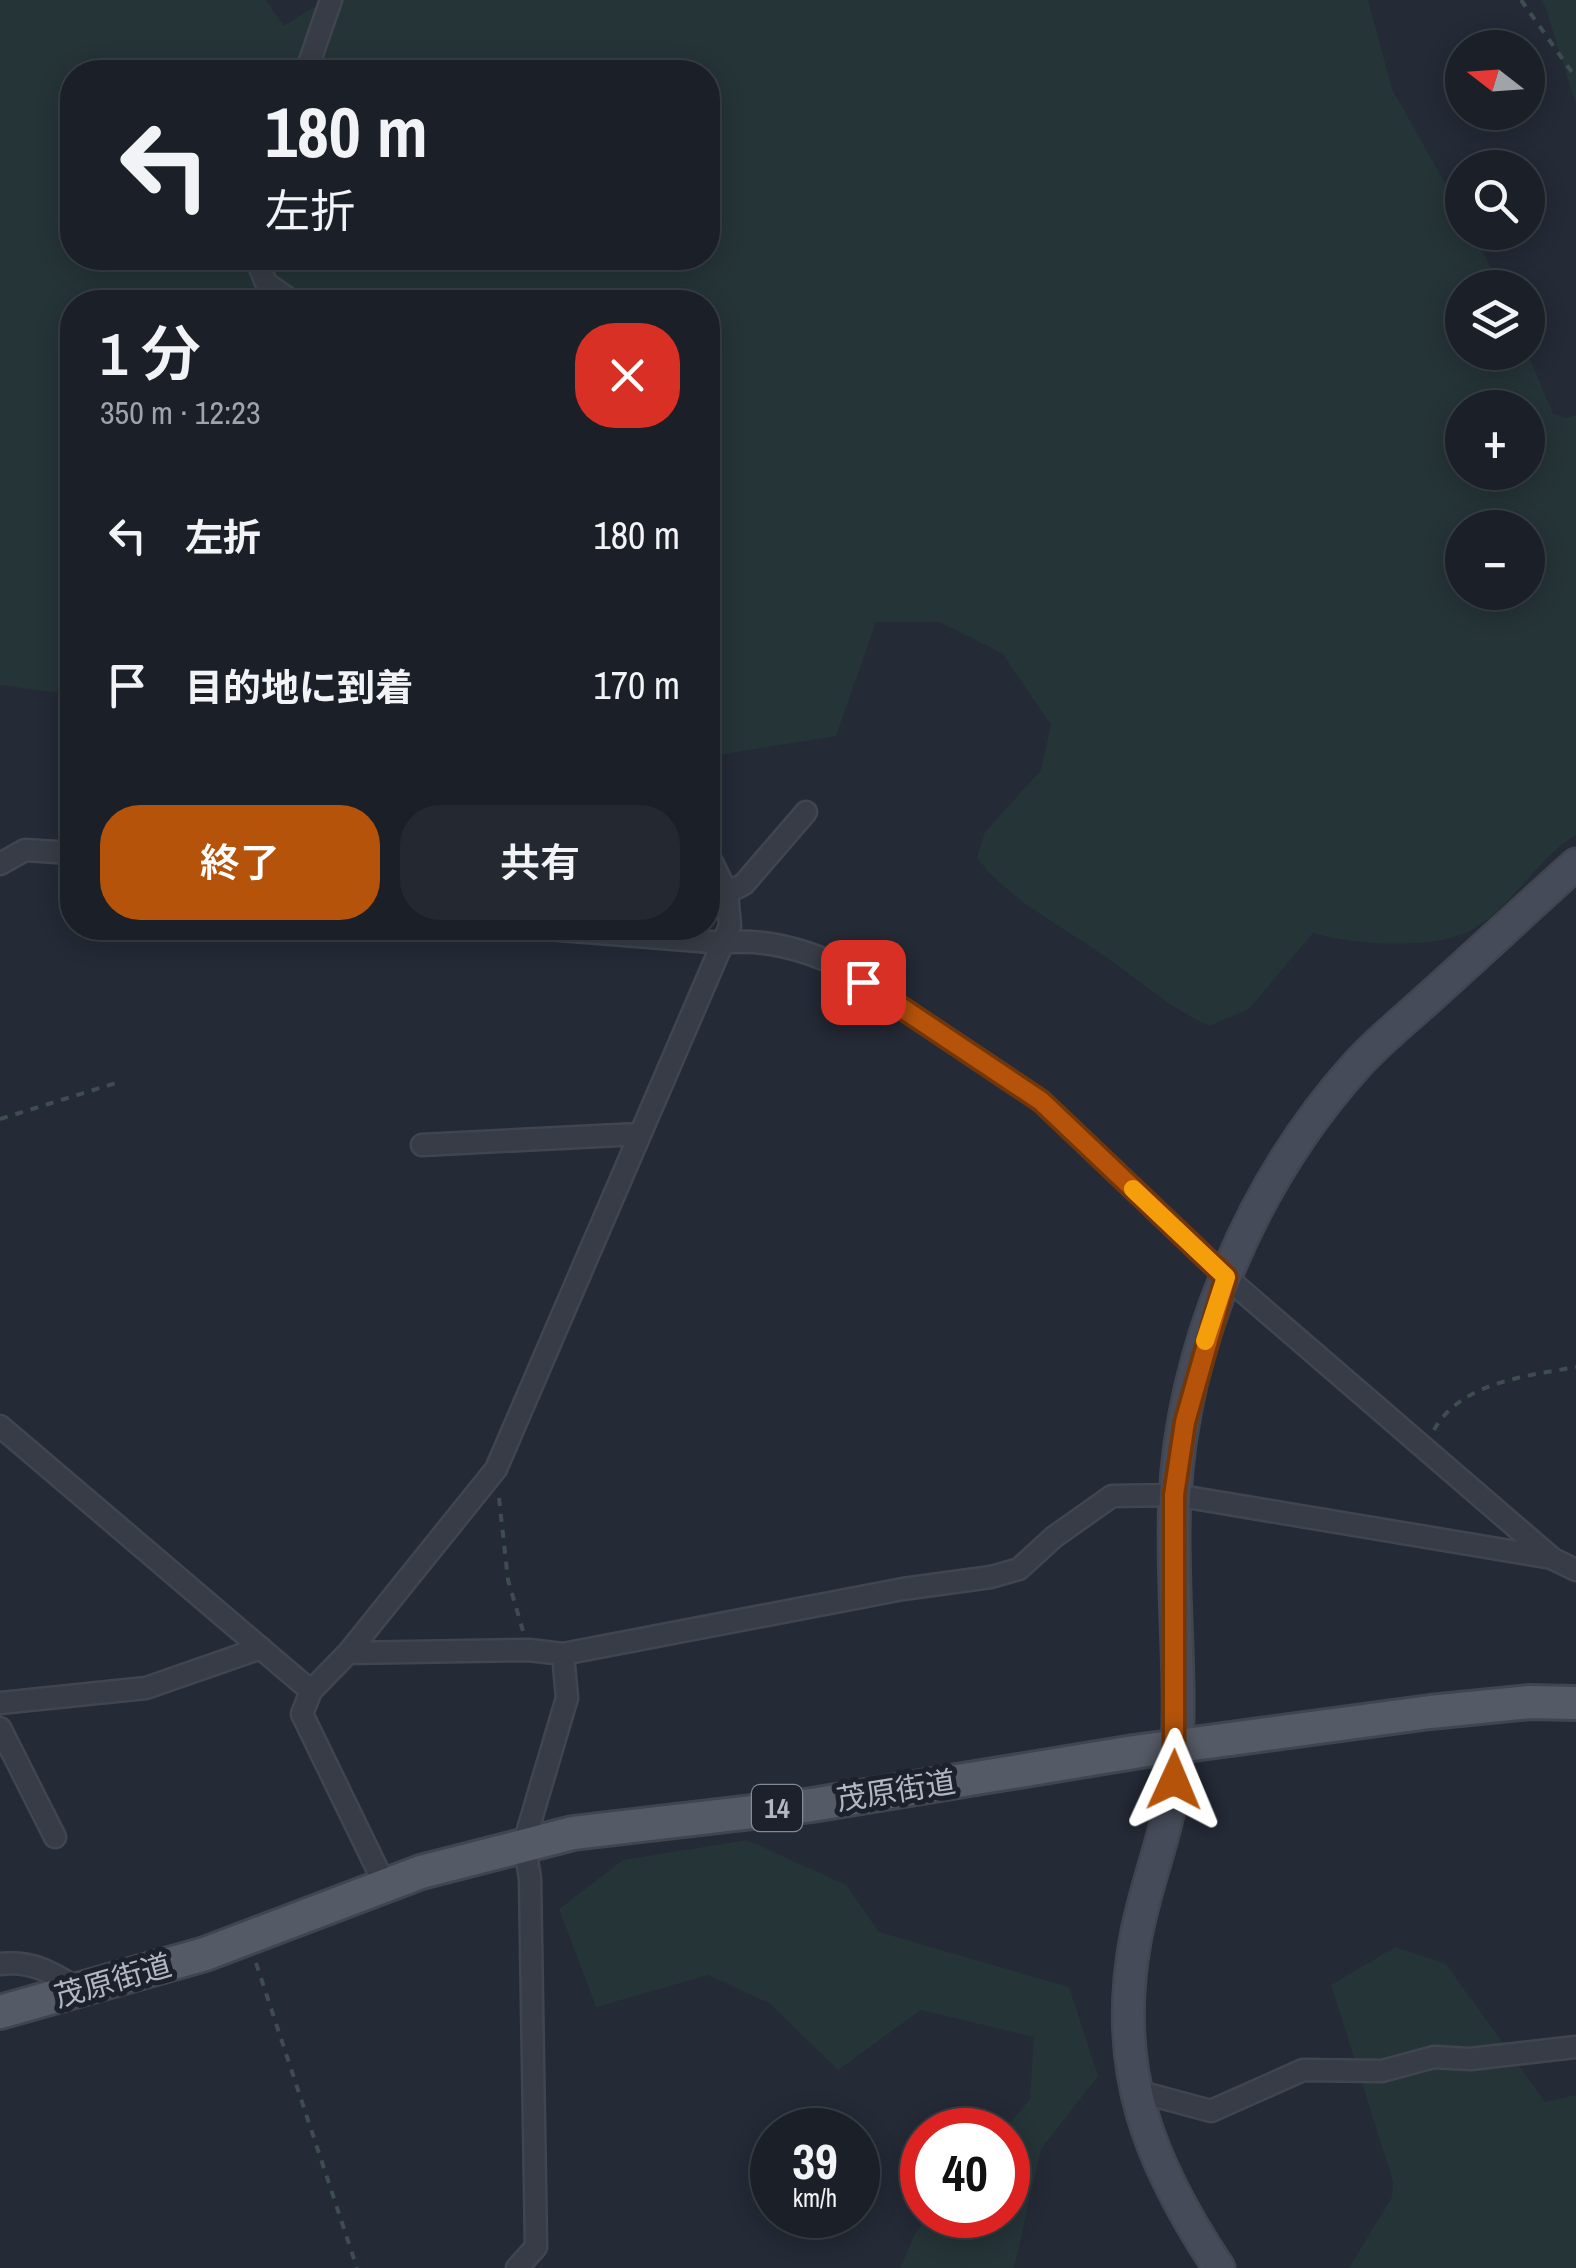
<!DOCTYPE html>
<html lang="ja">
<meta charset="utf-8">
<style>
body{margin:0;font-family:"Archivo Narrow","Noto Sans JP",sans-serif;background:#242830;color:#f1f3f6;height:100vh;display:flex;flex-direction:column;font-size:38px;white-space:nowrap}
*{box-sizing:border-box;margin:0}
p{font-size:32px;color:#a0a3a8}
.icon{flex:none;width:55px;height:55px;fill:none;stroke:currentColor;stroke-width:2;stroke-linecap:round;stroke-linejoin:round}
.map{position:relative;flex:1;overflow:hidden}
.panel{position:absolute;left:60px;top:290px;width:660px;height:650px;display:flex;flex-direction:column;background:#1b2028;border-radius:40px;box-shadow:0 5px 25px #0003,0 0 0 2px #393e45}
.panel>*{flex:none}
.banner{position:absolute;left:60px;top:60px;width:660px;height:210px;border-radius:40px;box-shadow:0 5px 25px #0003,0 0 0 2px #393e45;background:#1b2028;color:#f1f3f6;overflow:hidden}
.needle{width:65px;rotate:287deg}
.buttons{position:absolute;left:1445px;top:30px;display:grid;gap:20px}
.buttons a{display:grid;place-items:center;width:100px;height:100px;border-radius:50%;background:#1b2028;box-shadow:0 5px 25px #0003,0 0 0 2px #393e45;font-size:50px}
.speed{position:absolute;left:750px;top:2108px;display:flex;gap:20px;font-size:50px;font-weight:700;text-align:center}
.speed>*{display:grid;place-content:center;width:130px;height:130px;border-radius:50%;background:#1b2028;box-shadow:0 5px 25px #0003,0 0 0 2px #393e45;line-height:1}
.speed small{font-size:25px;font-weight:400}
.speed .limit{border:15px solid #d22;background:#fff;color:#111}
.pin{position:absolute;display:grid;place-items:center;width:85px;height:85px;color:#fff;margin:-42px;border-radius:20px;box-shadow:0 5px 15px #0006}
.me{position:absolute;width:110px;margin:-55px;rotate:1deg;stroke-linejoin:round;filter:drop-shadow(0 0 8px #0008)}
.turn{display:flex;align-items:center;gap:35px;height:210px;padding:0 40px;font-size:45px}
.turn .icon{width:130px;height:130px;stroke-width:2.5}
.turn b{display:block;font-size:70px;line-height:85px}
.round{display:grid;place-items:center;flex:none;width:105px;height:105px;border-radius:40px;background:#242830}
.overview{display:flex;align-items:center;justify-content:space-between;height:170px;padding:0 40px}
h1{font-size:60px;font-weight:600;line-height:75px}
.primary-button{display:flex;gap:20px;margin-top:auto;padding:20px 40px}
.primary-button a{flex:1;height:115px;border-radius:40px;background:#b45309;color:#fff;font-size:40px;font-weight:600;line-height:115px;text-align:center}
.primary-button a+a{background:#242830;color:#f1f3f6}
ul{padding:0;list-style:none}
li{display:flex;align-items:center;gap:30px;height:150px;padding:0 40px}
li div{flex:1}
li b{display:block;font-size:38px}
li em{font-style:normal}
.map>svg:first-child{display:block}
.green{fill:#253437;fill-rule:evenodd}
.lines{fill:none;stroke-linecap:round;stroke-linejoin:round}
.street-casing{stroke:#404550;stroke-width:25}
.secondary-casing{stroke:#404550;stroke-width:35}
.primary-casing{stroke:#404550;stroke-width:38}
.path{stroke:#3e4d4f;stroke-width:4;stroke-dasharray:8 8;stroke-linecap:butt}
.street{stroke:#373c46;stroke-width:20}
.secondary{stroke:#454b59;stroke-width:30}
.primary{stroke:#555b66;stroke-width:32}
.route-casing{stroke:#753606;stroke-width:25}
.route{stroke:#b45309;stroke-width:18}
.slow{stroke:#f59e0b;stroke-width:18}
.labels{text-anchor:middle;stroke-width:10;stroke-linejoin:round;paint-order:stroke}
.shield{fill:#1c212b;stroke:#858a95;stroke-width:2.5}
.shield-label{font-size:28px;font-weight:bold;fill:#b2b7c3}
.street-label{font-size:30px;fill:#b2b7c3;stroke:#1c212b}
</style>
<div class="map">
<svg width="1576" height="2268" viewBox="0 0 1576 2268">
<rect width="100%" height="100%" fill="#242a36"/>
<path class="green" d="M 0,0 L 266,0 L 284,26 L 325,0 L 1368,0 L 1392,89 L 1462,213 L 1462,232 L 1474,233 L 1500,287 L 1462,288 L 1462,352 L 1527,353 L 1553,413 L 1566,418 L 1576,415 L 1576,835 C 1537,858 1512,907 1473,929 C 1434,951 1353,945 1313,933 L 1249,1009 L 1209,1026 C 1170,1008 1141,982 1106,957 C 1062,926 1011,902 977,858 L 985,832 L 1041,770 L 1051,725 L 1002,653 L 939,622 L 876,622 L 836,736 L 718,755 L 708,753 L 708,302 L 72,302 L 72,688 L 53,692 L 0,685 ZM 72,72 L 708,72 L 708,258 L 72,258 ZM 1462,408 L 1528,408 L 1528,472 L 1462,472 ZM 1462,528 L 1528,528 L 1528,592 L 1462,592 Z
M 1541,0 L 1576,0 L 1576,104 L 1546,9 Z
M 747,1840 L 846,1885 L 879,1932 L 1069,1987 L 1098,2076 L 1041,2149 L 1014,2268 L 900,2268 L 917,2230 L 931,2215 L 1008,2215 L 1008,2130 L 1004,2130 L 1030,2099 L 1034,2037 L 921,2010 L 838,2070 L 769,2003 L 708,1975 L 596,2007 L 559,1909 L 623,1860 Z
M 1395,1947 L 1446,1964 L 1545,2102 L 1576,2095 L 1576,2268 L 1349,2268 L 1392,2197 L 1393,2181 L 1331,1985 Z"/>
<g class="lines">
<defs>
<path id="street" d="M 306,72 L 331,0
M 256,258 L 266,283 L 293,302
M 0,864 L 25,850 L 72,853
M 727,893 L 744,884 L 806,812
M 536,928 L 723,943 C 762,938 804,949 839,966 L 1041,1101 L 1226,1277 L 1553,1559 L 1576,1570
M 422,1145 L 638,1134
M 0,1426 L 311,1691
M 348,1653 L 529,1650 L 563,1654 L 903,1589 L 991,1577 L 1019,1569 L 1054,1537 L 1112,1496 L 1175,1495 L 1552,1558
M 0,1703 L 146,1688 L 261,1648
M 0,1728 L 55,1837
M 385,1885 L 302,1714 L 311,1691 L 348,1653 L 496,1469 L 730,926 L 727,893 L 708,854
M 0,1964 C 33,1960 55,1974 82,1991
M 1133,2090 L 1211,2111 L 1303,2070 L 1382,2071 L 1434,2057 L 1470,2059 L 1576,2047
M 517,2268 L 536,2247 L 530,1878 L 524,1843 L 567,1698 L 563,1654"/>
<path id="secondary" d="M 1219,2268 C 1149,2163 1112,2070 1135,1942 C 1144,1888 1167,1836 1174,1781 C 1185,1692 1170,1588 1175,1497 C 1183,1343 1253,1181 1355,1067 C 1377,1042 1405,1020 1430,997 C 1479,953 1527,908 1576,864"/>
<path id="primary" d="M 0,2012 L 205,1954 L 421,1872 L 573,1833 L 812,1805 L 1134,1752 L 1430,1712 L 1530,1702 L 1576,1703"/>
</defs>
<use href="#street" class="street-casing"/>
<use href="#secondary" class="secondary-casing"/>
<use href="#primary" class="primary-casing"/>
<path class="path" d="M 1521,0 L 1576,78
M 0,1119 L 119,1082
M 1434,1430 C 1461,1382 1526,1376 1576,1367
M 499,1498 L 508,1580 L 523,1631
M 256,1963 L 357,2268"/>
<use href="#street" class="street"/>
<use href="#secondary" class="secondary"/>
<use href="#primary" class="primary"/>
</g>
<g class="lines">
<defs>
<path id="route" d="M 863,982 L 1041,1101 L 1226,1277 L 1185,1422 L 1174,1495 L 1174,1780"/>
</defs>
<use href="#route" class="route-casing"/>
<use href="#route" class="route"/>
<path class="slow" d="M 1133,1189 L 1226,1277 L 1205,1341"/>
</g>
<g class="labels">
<rect class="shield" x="752" y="1785" width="50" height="46" rx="8"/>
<g class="shield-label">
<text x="777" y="1818">14</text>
</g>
<g class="street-label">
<text transform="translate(896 1791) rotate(-9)" y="10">茂原街道</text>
<text transform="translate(113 1981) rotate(-16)" y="10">茂原街道</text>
</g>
</g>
</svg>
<div class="buttons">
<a><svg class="needle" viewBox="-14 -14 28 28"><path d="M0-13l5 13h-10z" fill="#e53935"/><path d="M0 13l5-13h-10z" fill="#a0a3a8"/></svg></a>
<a><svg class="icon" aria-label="search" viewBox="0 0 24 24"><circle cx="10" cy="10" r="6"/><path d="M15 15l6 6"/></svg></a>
<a><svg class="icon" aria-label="layers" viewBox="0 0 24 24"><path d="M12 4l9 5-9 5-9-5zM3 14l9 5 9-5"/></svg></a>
<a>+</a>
<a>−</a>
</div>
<div class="speed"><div>39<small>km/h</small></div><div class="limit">40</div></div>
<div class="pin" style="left:863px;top:982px;background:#d93025"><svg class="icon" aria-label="arrive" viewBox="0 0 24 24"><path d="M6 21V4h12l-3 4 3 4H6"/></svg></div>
<svg class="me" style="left:1174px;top:1780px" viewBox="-20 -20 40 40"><path d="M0-17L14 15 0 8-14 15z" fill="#b45309" stroke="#fff" stroke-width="4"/></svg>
<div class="banner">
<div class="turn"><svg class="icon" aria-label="left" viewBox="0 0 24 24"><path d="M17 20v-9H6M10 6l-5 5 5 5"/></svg><div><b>180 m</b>左折</div></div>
</div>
<section class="panel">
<div class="overview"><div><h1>1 分</h1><p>350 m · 12:23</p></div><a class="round" style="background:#d93025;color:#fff"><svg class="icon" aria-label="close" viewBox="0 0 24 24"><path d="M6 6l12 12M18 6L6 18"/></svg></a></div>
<ul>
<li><svg class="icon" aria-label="left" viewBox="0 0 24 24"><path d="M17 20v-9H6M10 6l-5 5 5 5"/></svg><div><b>左折</b></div><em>180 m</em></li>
<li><svg class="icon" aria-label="arrive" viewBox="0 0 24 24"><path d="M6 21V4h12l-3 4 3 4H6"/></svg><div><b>目的地に到着</b></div><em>170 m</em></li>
</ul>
<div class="primary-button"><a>終了</a><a>共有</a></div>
</section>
</div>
